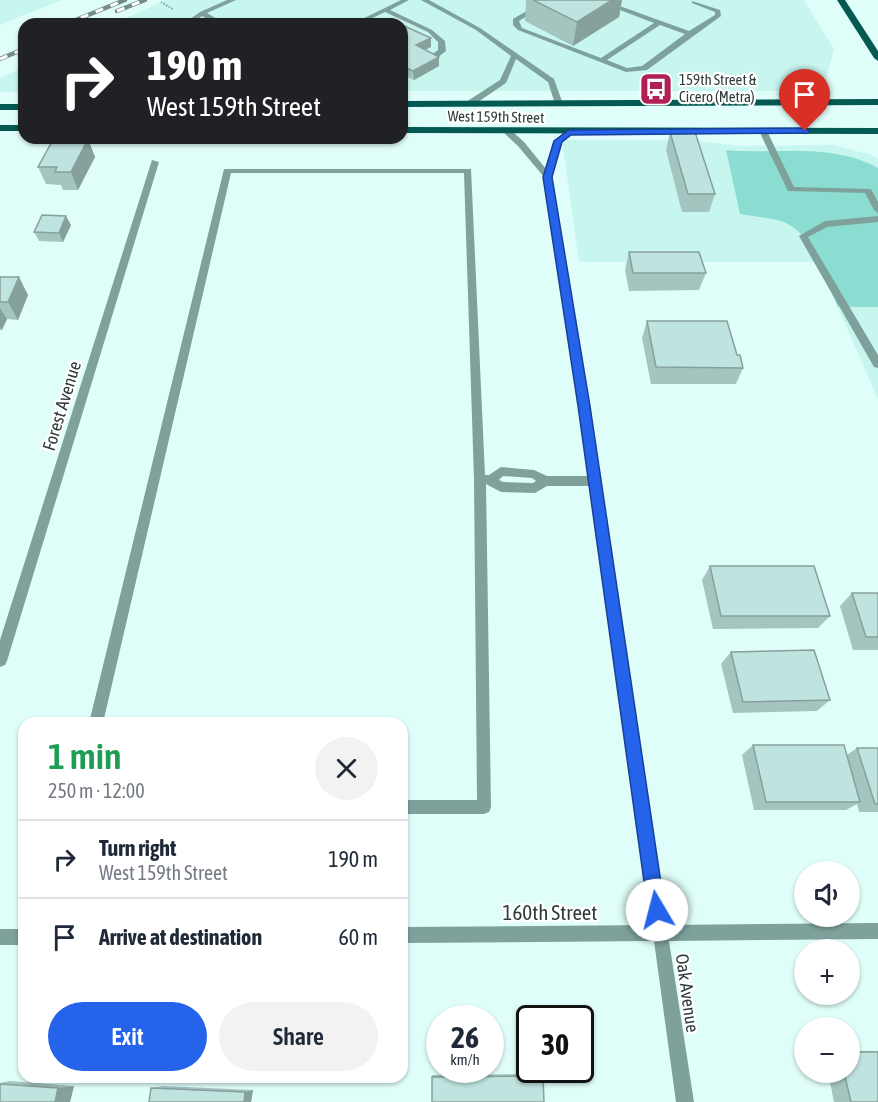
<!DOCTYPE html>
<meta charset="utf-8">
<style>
body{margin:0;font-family:"Asap Condensed",sans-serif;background:#f2f2f3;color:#1f2937;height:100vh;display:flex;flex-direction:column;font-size:22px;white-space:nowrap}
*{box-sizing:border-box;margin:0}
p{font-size:20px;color:#747a83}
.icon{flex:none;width:33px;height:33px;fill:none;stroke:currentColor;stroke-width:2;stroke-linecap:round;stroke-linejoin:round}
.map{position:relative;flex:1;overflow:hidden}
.side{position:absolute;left:18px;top:717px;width:390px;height:366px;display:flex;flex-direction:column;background:#fff;border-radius:18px;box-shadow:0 2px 4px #0004}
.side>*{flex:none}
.hud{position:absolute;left:18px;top:18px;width:390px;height:126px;border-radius:18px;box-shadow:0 2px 4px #0004;background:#202124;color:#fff;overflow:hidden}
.fabs{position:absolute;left:794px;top:861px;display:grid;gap:12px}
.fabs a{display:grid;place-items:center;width:66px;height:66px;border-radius:50%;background:#fff;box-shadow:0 2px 4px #0004;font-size:30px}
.speed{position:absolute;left:426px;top:1005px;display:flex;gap:12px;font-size:30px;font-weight:700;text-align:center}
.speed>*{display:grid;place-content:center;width:78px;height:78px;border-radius:50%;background:#fff;box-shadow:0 2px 4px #0004;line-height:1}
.speed small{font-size:15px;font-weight:400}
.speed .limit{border:3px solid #111;border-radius:9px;background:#fff;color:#111}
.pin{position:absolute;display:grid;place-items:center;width:51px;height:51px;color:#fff;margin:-62px -26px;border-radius:50% 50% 50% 0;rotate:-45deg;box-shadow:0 0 6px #0007}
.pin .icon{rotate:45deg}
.me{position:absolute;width:66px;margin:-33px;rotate:352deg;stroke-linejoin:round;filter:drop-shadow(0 0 4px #0008)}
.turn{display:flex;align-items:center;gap:21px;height:126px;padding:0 30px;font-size:27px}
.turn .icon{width:78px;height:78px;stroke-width:2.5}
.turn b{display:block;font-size:42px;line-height:51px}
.round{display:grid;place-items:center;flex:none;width:63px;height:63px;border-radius:32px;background:#f2f2f3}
.overview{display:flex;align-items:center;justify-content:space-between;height:102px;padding:0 30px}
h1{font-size:36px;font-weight:600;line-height:45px;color:#1e9e55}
.cta{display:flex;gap:12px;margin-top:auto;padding:12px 30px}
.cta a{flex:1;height:69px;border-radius:36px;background:#2563eb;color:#fff;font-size:24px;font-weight:600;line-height:69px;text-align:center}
.cta a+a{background:#f2f2f3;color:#1f2937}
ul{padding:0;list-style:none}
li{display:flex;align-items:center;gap:18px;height:78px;padding:0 30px;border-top:2px solid #e0e1e3}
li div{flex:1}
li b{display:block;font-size:22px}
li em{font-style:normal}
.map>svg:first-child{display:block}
.built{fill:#c7f6ef}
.green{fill:#8bddd2}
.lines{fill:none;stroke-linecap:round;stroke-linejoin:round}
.path{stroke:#8da4a0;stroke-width:2;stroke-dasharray:1.5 1.5;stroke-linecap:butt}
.lane{fill:#7ea19c;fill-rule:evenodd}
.street{fill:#7ea19c;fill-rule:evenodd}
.primary{fill:#045a53;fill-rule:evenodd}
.rail-casing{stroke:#778b88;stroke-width:4.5}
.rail{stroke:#fff;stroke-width:3;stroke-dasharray:8;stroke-linecap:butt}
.wall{fill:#a4c4c0}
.shaded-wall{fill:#86a09c}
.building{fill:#bfe4df;stroke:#86a09c;stroke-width:1.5}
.route{fill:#2563eb;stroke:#184099;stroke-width:1.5}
.labels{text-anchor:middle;stroke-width:4.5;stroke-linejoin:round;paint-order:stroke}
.far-poi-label{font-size:15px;fill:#2e3c3a;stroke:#fff;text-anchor:start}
.far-street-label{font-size:15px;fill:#2e3c3a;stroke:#fff}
.street-label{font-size:18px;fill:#2e3c3a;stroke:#fff}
.near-street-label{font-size:21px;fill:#2e3c3a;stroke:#fff}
</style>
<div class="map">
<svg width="878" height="1102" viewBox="0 0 878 1102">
<rect width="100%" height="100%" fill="#e0fef9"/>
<path class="built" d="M 0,0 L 62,0 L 0,25 Z
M 165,0 L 804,0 L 834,49 L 826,80 L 789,91 L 402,91 L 402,24 L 114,24 Z
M 24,67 L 24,92 L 0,92 L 0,78 Z
M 562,140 L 689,140 L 741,146 L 832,145 L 869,154 L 878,159 L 878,399 L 818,262 L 579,262 Z"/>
<path class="green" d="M 726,150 C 777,155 831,142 878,168 L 878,307 L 838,307 C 826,280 815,237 786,223 C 773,217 754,217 740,214 Z"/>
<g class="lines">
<path class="path" d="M 161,2 L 173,9"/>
<path class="lane" d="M 227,0 L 236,0 L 207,13 L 225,24 L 217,24 L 202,16 L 191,24 L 183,24 L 200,12 Z
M 401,0 L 409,0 L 390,10 L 432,30 L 445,41 L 446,51 L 432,62 L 425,60 L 438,50 L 438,42 L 428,32 L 385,12 L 360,24 L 352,24 Z
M 421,0 L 429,0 L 480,28 L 554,79 L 563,104 L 562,106 L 555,104 L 548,82 L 516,59 L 506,83 L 472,106 L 466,106 L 466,102 L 500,80 L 511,56 L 476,30 Z
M 545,0 L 553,0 L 519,21 L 522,28 L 601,58 L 654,23 L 594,0 L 603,0 L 689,31 L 715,15 L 715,12 L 692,3 L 692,1 L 720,10 L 721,16 L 647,70 L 626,72 L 518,30 L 513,25 L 513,19 ZM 660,25 L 685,34 L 642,66 L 627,68 L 607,60 Z
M 760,129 L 767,131 L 794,187 L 871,189 L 878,202 L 878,213 L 874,210 L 865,193 L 788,191 L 759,131 Z
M 224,169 L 471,169 L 485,475 L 489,475 L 501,467 L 534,470 L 547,476 L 595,476 L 601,481 L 595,486 L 547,486 L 535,493 L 501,492 L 486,484 L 491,807 L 489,812 L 484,814 L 402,814 L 402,800 L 477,800 L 474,479 L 464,173 L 231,173 L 103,723 L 89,723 ZM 503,476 L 532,478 L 536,481 L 533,483 L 503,482 L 499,480 Z
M 878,216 L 878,222 L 827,227 L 808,237 L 878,355 L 878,368 L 874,367 L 799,236 L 825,221 Z"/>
<path class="street" d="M 505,130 L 511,130 L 524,142 L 546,169 L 554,141 L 566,130 L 573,132 L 562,142 L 552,177 L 589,406 L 667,925 L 878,923 L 878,939 L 669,941 L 694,1102 L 676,1102 L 654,941 L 402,943 L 402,927 L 651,925 L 579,406 L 544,177 L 518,146 L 505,134 Z
M 152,160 L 159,162 L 7,661 L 5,665 L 0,667 L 0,640 Z
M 0,929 L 24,929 L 24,945 L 0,945 Z"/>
<path class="primary" d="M 837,0 L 845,0 L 878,51 L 878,61 L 874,58 Z
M 878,99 L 878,105 L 402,107 L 402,101 Z
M 0,104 L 24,104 L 24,110 L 0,110 Z
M 0,125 L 24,125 L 24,131 L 0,131 Z
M 402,127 L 878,128 L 878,134 L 402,133 Z"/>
<defs>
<path id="rail" d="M 117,11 L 145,0
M 66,24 L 125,0
M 0,59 L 24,49"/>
</defs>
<use href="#rail" class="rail-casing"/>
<use href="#rail" class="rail"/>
</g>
<path class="wall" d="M 526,0 L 622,0 L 619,17 L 573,46 L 525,21 Z
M 402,25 L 431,47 L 425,50 L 439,66 L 414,80 L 402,75 Z
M 670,132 L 715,194 L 709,212 L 682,212 L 666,150 Z
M 88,139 L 95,157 L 78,190 L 63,190 L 61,185 L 46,184 L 38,167 Z
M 71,225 L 63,242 L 39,241 L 34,232 Z
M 629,252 L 706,273 L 699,290 L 629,291 L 625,270 Z
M 0,277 L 28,295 L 18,320 L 7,319 L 2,330 L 0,330 Z
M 647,321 L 737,355 L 743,368 L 736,384 L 651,384 L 642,338 Z
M 710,566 L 830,616 L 818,628 L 713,629 L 702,580 Z
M 852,593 L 878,593 L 878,650 L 853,650 L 840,606 Z
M 731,652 L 830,700 L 817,711 L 733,713 L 721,664 Z
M 753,745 L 847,755 L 857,748 L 878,748 L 878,812 L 859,812 L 857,804 L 846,810 L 754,810 L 742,755 Z
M 849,1051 L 878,1051 L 878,1102 L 834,1102 L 828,1072 L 849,1072 Z
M 538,1074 L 543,1076 L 432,1102 L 432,1075 Z
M 10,1081 L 74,1086 L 70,1102 L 0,1102 L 0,1083 Z
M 163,1086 L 253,1090 L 251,1102 L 149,1102 L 151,1088 Z"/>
<path class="shaded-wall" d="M 612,0 L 622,0 L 619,17 L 573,46 L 577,22 Z
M 431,38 L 431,47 L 416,54 L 416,45 Z
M 439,57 L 439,66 L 414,80 L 413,71 Z
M 88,139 L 95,157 L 78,190 L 71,172 Z
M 66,216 L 71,225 L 63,242 L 59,233 Z
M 19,277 L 28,295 L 18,320 L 8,302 Z
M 0,308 L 7,319 L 2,330 L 0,327 Z
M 74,1086 L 70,1102 L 55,1102 L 58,1088 Z
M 253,1090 L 251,1102 L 244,1102 L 245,1092 Z"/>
<path class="building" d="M 533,0 L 612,0 L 577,22 Z
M 390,19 L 401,24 L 380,24 Z
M 402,25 L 431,38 L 416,45 L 439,57 L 413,71 L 402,66 Z
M 670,132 L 695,132 L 715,194 L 688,194 Z
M 54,138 L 88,139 L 71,172 L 55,172 L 57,167 L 38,167 Z
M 42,215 L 66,216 L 59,233 L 34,232 Z
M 629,252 L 699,252 L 706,273 L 633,273 Z
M 0,277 L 19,277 L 8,302 L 0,302 Z
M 647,321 L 727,321 L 737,355 L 740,355 L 743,368 L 656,367 Z
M 710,566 L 814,566 L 830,616 L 721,616 Z
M 852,593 L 878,593 L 878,637 L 866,637 Z
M 814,650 L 830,700 L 743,702 L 731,652 Z
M 753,745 L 844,745 L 860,802 L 766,802 Z
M 857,748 L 878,748 L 878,804 L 875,804 Z
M 849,1052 L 878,1052 L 878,1102 L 851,1102 L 844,1072 L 849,1072 Z
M 543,1076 L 544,1102 L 432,1102 L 432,1077 Z
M 0,1084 L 58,1088 L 55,1102 L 0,1102 Z
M 151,1088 L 245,1092 L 244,1102 L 149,1102 Z"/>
<path class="route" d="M 805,128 L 810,131 L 808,133 L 571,135 L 562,142 L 552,177 L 590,406 L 665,910 L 663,916 L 657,919 L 650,916 L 648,910 L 578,406 L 543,177 L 554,141 L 569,130 Z"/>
<defs>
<symbol id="bus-square" viewBox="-11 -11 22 22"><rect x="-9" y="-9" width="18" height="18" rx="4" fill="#b02054" stroke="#fff"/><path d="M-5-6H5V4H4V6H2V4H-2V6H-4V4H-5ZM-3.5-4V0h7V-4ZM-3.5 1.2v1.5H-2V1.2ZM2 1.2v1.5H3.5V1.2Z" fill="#fff"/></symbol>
</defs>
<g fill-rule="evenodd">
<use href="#bus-square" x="637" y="70" width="38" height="38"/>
</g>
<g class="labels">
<g class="far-poi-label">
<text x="679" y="85">159th Street &amp;<tspan x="679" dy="17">Cicero (Metra)</tspan></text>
</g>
<g class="far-street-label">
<text transform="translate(496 117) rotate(1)" y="5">West 159th Street</text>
</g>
<g class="street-label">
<text transform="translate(62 406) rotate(-73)" y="6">Forest Avenue</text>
<text transform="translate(687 993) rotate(82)" y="6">Oak Avenue</text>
</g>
<g class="near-street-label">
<text x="550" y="920">160th Street</text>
</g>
</g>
</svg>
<div class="fabs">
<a><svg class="icon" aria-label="sound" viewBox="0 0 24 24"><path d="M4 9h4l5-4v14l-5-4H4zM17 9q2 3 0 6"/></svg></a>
<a>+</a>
<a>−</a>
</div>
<div class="speed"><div>26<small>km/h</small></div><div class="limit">30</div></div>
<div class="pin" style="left:805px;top:131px;background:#d93025"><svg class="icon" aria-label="arrive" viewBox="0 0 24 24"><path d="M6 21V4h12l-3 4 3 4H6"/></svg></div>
<svg class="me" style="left:657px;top:910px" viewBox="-20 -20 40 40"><circle r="19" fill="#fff"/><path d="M0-13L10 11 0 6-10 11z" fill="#2563eb"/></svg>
<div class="hud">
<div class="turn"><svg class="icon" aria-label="right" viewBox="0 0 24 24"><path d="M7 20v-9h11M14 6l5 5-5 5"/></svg><div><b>190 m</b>West 159th Street</div></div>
</div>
<section class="side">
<div class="overview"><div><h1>1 min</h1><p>250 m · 12:00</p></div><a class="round"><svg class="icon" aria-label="close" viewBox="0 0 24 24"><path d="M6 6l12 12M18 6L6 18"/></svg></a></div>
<ul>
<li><svg class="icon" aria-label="right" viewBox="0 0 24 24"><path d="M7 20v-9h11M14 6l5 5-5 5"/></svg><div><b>Turn right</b><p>West 159th Street</p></div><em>190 m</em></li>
<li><svg class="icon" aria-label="arrive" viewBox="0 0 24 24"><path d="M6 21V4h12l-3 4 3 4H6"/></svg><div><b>Arrive at destination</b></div><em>60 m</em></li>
</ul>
<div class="cta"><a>Exit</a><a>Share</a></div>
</section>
</div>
